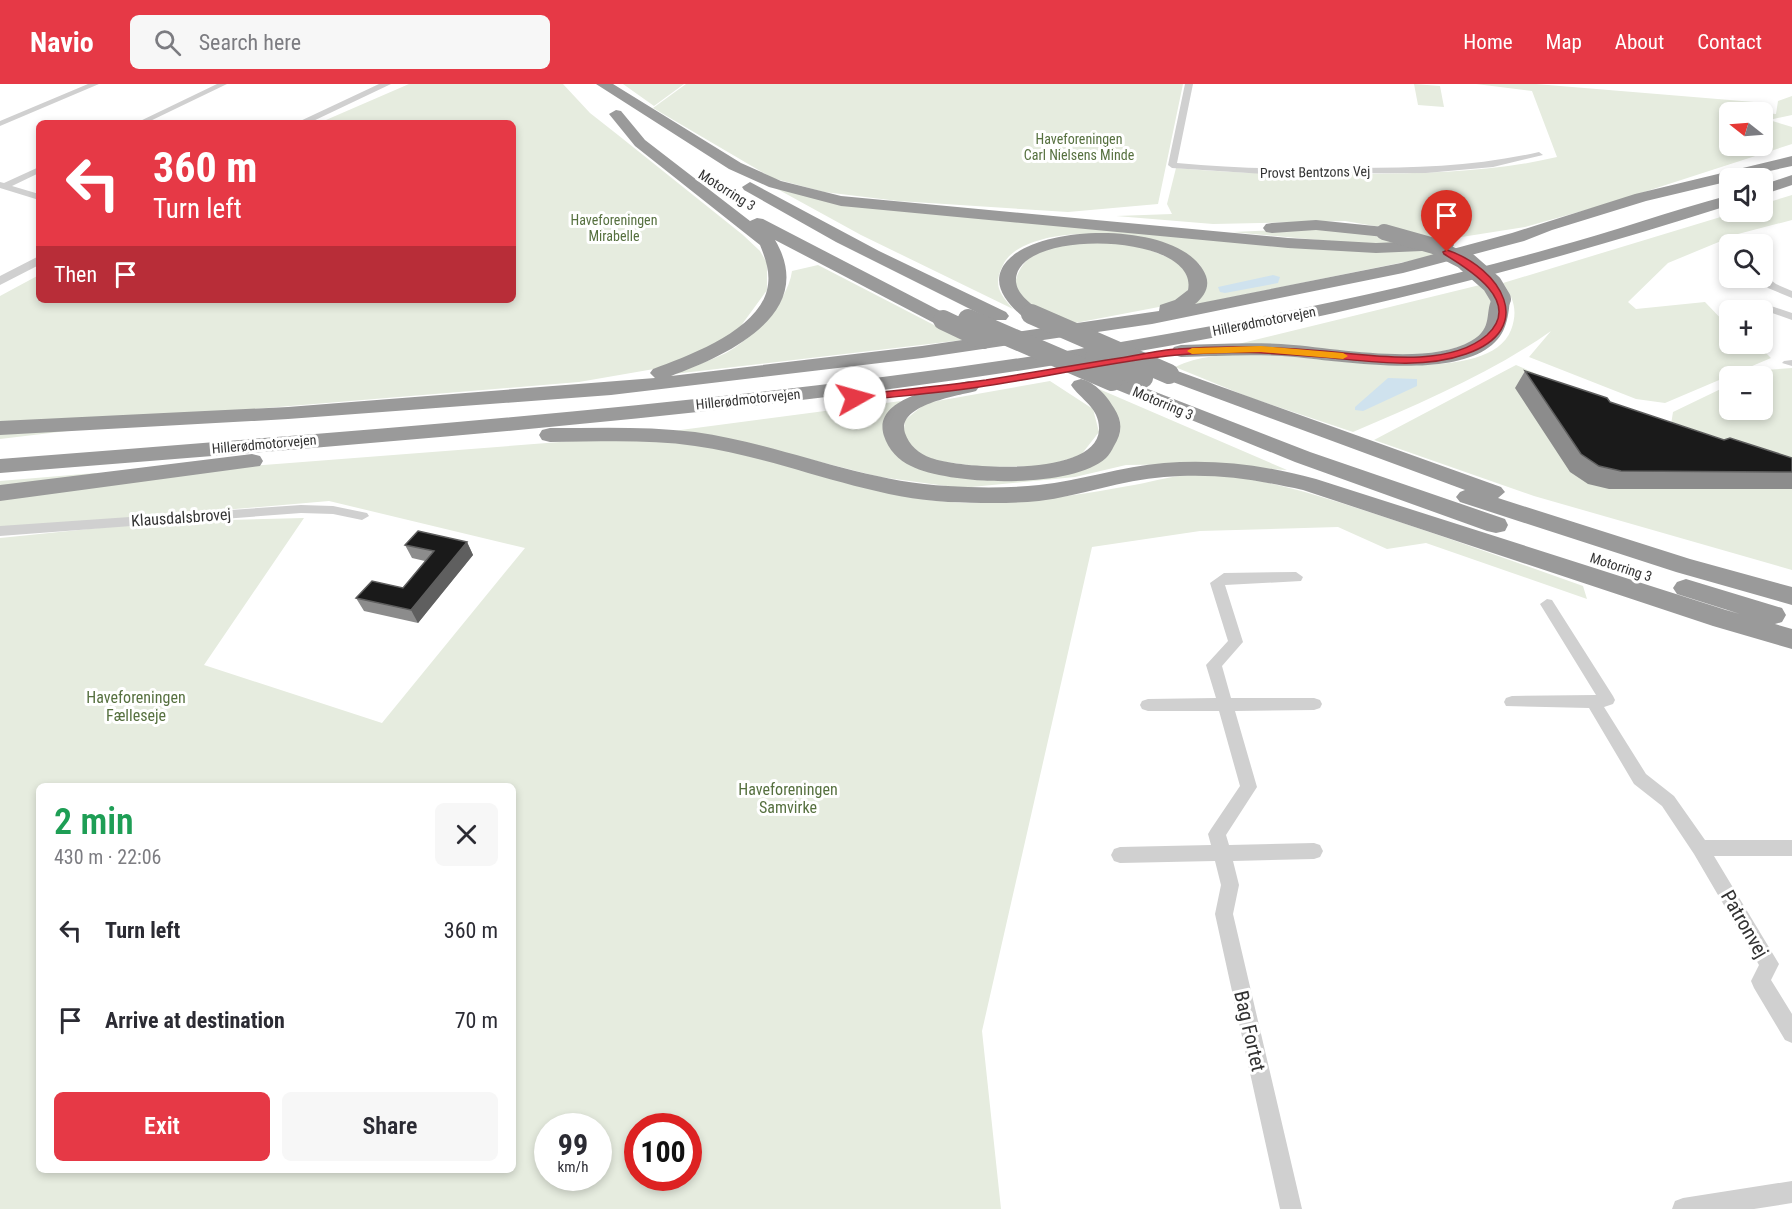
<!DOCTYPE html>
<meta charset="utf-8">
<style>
body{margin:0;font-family:"Roboto Condensed",sans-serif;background:#f7f7f7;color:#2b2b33;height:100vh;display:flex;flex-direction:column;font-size:22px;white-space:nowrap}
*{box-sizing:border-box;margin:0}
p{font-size:20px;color:#7c7c81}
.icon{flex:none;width:33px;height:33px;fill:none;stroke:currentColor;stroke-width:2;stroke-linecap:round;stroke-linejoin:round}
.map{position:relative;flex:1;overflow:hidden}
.sheet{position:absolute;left:36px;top:699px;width:480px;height:390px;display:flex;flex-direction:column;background:#fff;border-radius:9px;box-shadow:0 3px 9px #0003}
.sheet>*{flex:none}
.guide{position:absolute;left:36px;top:36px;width:480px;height:183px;border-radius:9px;box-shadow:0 3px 9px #0003;background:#e63946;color:#fff;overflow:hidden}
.needle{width:39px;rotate:287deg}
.tools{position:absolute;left:1719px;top:18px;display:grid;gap:12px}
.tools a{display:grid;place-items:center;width:54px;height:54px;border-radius:9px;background:#fff;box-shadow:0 3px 9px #0003;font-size:30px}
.speed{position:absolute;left:534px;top:1029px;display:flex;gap:12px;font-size:30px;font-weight:700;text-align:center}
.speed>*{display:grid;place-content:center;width:78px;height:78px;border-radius:50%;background:#fff;box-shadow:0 3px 9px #0003;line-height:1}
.speed small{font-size:15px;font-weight:400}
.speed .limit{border:9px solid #d22;background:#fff;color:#111}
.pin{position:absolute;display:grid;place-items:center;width:51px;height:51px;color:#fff;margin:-62px -26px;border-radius:50% 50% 50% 0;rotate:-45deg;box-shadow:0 0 6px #0007}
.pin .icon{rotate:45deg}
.me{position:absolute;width:66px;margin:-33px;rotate:83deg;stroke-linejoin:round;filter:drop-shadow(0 0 4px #0008)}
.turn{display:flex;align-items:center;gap:21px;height:126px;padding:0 18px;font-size:27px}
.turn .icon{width:78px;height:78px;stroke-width:2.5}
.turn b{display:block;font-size:42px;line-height:51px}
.then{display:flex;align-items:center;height:57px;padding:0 18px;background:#0003;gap:12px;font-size:22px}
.round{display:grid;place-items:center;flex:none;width:63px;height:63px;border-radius:9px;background:#f7f7f7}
.overview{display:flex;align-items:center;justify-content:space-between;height:102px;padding:0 18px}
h1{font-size:36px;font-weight:600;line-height:45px;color:#1e9e55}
.action{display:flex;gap:12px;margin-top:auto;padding:12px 18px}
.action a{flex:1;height:69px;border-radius:9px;background:#e63946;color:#fff;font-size:24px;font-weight:600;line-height:69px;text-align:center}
.action a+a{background:#f7f7f7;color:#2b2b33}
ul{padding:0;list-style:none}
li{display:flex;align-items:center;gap:18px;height:90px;padding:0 18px}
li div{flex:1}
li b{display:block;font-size:22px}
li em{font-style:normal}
header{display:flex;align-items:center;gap:36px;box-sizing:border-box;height:84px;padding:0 30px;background:#e63946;color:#fff}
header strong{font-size:28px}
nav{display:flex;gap:33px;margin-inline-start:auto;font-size:21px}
.search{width:420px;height:54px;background:#f7f7f7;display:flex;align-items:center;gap:15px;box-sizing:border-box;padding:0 21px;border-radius:9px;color:#7c7c81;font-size:22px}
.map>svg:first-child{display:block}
.green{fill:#e6ecdf;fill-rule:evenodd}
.water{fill:#cfe2ee}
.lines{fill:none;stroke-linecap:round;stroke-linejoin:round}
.minor{fill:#d0d0d0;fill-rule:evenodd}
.tertiary{fill:#d0d0d0;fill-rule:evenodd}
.motorway{fill:#9a9a9a;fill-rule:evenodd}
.motorway-bridge-far1{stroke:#9a9a9a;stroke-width:16}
.motorway-bridge{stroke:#9a9a9a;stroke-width:20}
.wall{fill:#8c8c8c}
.shaded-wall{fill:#5f5f5f}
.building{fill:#1a1a1a;stroke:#5f5f5f;stroke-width:1.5}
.route{fill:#e63946;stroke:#96252e;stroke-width:1.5}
.slow{fill:#f59e0b}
.labels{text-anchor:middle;stroke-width:6;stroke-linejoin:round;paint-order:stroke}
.far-park-label{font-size:14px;fill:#56703f;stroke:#fff}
.far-street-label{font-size:14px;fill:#333;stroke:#fff}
.street-label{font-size:16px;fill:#333;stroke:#fff}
.park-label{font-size:16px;fill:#56703f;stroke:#fff}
.near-street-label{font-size:20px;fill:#333;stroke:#fff}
</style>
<header>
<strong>Navio</strong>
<div class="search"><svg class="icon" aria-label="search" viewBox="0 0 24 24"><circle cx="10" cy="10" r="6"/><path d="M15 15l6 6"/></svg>Search here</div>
<nav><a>Home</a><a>Map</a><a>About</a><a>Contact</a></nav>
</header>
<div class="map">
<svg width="1792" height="1125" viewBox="0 0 1792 1125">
<rect width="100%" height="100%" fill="#fff"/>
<path class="green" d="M 409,0 L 563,0 L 590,29 L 618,51 L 743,151 L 760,167 L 767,179 L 767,206 L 735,250 L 693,272 L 654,285 L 579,298 L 243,326 L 0,355 L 0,212 L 39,191 L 39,216 L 513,216 L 513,39 L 319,39 Z
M 623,0 L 684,0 L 654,22 Z
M 686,0 L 1183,0 L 1158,120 L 1068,128 L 898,117 L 824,108 L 772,94 L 653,24 Z
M 1414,0 L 1440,2 L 1444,23 L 1418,21 Z
M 1476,0 L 1536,0 L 1754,18 L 1764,29 L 1776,30 L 1778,17 L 1792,12 L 1792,31 L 1769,36 L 1792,43 L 1792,60 L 1607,120 L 1525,143 L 1436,157 L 1410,148 L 1345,137 L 1213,140 L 1116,132 L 1172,130 L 1167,120 L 1176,84 C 1240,90 1303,91 1367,90 C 1432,89 1494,88 1557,73 L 1532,7 ZM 1730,28 L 1762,28 L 1762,62 L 1730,62 Z
M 770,101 L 856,122 L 1432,165 L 1444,170 L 1193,221 L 1206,199 L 1200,181 L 1190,173 C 1161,166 1130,155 1100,151 C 1073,147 1015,154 1003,181 C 993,201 999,209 1013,225 L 861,151 Z
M 1792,111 L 1792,136 L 1738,150 L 1668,179 L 1628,218 L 1636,225 L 1705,218 L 1729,243 L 1730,260 L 1757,260 L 1771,274 L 1665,319 L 1636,315 L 1529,273 L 1551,247 C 1490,290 1421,319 1353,348 L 1251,314 L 1175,283 C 1198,272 1225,270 1250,270 C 1305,269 1487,308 1511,246 C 1518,227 1514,215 1503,199 L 1737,128 L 1762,128 L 1763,120 Z
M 1346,143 L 1416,158 L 1373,161 L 1232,148 Z
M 1108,158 L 1142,163 L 1185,180 L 1192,197 L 1185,212 L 1164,222 L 1070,240 L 1024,220 L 1014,206 C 1019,157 1070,159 1108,158 Z
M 818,181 L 963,256 L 674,290 C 691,283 709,277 726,269 C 752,255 788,218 792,187 Z
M 1484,200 L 1495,218 L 1485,256 L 1420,273 L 1234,261 Z
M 1516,281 L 1670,347 L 1673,328 L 1729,301 L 1730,326 L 1762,326 L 1762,292 L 1747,292 L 1765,286 L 1792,284 L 1792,486 L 1534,412 L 1374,356 Z
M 1050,297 L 1093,325 L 1099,348 L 1081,371 L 1046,382 L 982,383 L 939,377 L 916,370 L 903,355 L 905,336 L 926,319 Z
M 1099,305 L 1287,386 L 1196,380 L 1126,381 L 1075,393 L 961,404 L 880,393 L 765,364 L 673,347 L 901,317 L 887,336 L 900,368 L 970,393 L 1043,395 L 1076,386 L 1116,329 Z
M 586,356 C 623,356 662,355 699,361 C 777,373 850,406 929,416 C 996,424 1062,414 1128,402 C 1148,399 1169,392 1189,391 C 1251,389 1310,409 1369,428 C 1441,451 1512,477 1583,502 L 1587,515 L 1426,459 L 1387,465 L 1338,443 L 1200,447 L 1092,463 L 982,947 L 1001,1125 L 0,1125 L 0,454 L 158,438 L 304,434 L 204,581 L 382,639 L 525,464 L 329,417 L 0,445 L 0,397 L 95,389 L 117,400 L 250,382 ZM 39,702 L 513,702 L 513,1086 L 39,1086 ZM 548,1042 L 598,1042 L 598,1094 L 548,1094 ZM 638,1042 L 688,1042 L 688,1094 L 638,1094 Z"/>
<path class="water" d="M 1273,191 L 1280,193 L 1278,199 L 1225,209 L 1220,208 L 1218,203 Z
M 1388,294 L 1417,295 L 1417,302 L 1363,327 L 1355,326 L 1355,323 Z"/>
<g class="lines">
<path class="minor" d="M 88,0 L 99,0 L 0,42 L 0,37 Z
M 217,0 L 227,0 L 146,39 L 136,39 Z
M 1185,0 L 1193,0 L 1177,79 C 1237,85 1296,85 1356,84 C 1418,84 1478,82 1539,68 L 1543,71 L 1493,83 L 1426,89 L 1264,90 L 1172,84 L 1168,81 Z
M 39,83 L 39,89 L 12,102 L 39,110 L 39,116 L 0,104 L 0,98 L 4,99 Z
M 1762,189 L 1776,200 L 1792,207 L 1792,214 L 1768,204 L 1758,194 L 1762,194 Z
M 1759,218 L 1792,229 L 1792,236 L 1755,223 L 1754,221 Z
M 1792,276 L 1792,282 L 1782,279 L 1784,277 Z
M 301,421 L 333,422 L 367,429 L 369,432 L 362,436 L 333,430 L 301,429 L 0,452 L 0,442 Z
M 1296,488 L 1303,493 L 1301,497 L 1225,501 L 1243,558 L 1222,582 L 1231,614 L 1314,614 L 1320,616 L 1322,620 L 1320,624 L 1314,626 L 1235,627 L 1257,703 L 1226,751 L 1229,761 L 1314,759 L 1320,761 L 1323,767 L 1320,773 L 1314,775 L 1233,777 L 1239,801 L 1233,830 L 1302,1125 L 1280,1125 L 1215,830 L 1221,801 L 1215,777 L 1120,779 L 1114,777 L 1111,771 L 1114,765 L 1120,763 L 1211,761 L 1208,750 L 1211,745 L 1240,702 L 1219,627 L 1148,627 L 1142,625 L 1140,621 L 1142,617 L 1148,615 L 1216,614 L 1206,581 L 1228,557 L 1210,499 L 1224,489 Z
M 1547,515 L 1552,516 L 1613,612 L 1615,616 L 1613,620 L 1604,623 L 1646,690 L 1674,712 L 1705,756 L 1792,756 L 1792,772 L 1714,772 L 1779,880 L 1771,896 L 1792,930 L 1792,959 L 1785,956 L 1754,904 L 1751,897 L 1759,881 L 1694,770 L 1662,722 L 1634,700 L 1589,624 L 1506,622 L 1504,618 L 1506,614 L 1512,612 L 1596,611 L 1540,520 Z
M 1792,1097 L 1792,1119 L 1754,1125 L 1672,1125 L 1675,1117 L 1683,1114 Z"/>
<path class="tertiary" d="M 379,0 L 391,0 L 309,39 L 296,39 Z
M 39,172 L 39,181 L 0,201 L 0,192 Z"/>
<path class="motorway" d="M 596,0 L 613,0 L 741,79 L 781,97 L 841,112 L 1288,154 L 1376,159 L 1445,156 L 1451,157 L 1454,161 L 1451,165 L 1445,166 L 1376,169 L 1288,164 L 841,122 L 769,103 L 729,85 Z
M 616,26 L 621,27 L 645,56 L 750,137 L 757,134 L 763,135 L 950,232 L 953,236 L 950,240 L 936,240 L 775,156 C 819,230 726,272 671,292 L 922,262 L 1152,228 L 1159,227 L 1160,221 L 1175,216 L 1188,206 C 1200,148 1012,143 1016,198 C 1018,213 1033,219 1041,230 L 1038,234 L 1024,234 C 1007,219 988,199 1007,177 C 1041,138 1185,137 1206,192 C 1210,203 1204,213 1195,220 L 1401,179 L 1512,149 L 1635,110 L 1792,72 L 1792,82 L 1738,94 L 1730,94 L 1730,97 L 1646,117 L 1552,146 L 1524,157 L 1403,189 L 1152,240 L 922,274 L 611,311 L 288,335 L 0,351 L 0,337 L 288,323 L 655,294 L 650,289 L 653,285 C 688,272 757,247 767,206 C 771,190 766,176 760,161 L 635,62 L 609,30 Z
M 1792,91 L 1792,101 L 1762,111 L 1762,101 Z
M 750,98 L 879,167 L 1006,228 L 1009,232 L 1006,236 L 992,236 L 836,158 L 744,106 L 742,103 Z
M 1730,111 L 1730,121 C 1561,175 1391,220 1217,253 C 816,329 407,356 0,389 L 0,375 C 407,342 816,316 1217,241 C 1330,220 1442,195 1552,164 C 1612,148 1670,127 1730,111 Z
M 1316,136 L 1384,143 L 1390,144 L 1393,148 L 1390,152 L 1384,153 L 1316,146 L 1272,149 L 1266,148 L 1263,144 L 1266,140 L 1272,139 Z
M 1501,209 L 1508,211 L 1510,215 C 1508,236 1506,253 1485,266 C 1437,295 1337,276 1282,272 C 1248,270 1214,272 1181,273 L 1174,271 L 1171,267 L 1174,263 L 1181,261 C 1214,260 1248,258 1281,260 C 1332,263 1426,283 1471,257 C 1495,244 1483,227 1494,211 Z
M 1169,284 L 1501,403 L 1505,408 L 1498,414 L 1690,475 L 1792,503 L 1792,521 L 1676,488 L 1460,418 L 1456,413 L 1460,408 L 1465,406 L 1162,294 L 1159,290 L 1162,286 Z
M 1112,291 L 1310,368 L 1505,435 L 1508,441 L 1505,447 L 1496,449 L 1487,447 L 1295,378 L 1105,301 L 1102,297 L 1105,293 Z
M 1081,295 C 1095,298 1107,312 1114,324 C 1123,338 1122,349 1114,362 C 1112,366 1109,371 1106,374 C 1072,405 951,402 911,382 C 899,377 888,365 884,352 C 871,313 943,303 969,297 L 976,299 L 979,303 L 976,307 C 957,312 896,321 905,349 C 909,361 919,370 931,374 C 962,385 1096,394 1099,346 C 1100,324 1081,316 1071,301 L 1074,297 Z
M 550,344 C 598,344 647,342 695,348 C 781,360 861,398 948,402 C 977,404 1010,404 1039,401 C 1080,397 1122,382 1164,379 C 1216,375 1265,381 1316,395 L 1726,526 L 1740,530 L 1677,510 L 1673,504 L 1677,498 L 1686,495 L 1782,524 L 1786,531 L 1782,538 L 1775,540 L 1792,545 L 1792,565 L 1713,542 L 1303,406 C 1252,395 1216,389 1164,393 C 1122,396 1080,412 1039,417 C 1010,420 977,419 948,418 C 861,413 781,374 695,362 C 647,355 598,358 550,358 L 542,356 L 539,351 L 542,346 Z
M 252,370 L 260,372 L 263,377 L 260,382 L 0,417 L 0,401 Z"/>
<path class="motorway-bridge-far1" d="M 1384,148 L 1434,162 L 1469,180"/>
<path class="motorway-bridge" d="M 1467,178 L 1492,200 L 1501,215
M 1031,230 L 1169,290
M 968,235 L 1112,297
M 943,236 L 983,255
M 1095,273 L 1143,294"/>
</g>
<path class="wall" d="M 1525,287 L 1610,318 L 1724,356 L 1792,374 L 1792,405 L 1609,405 L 1588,400 L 1570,388 L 1515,304 Z
M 467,458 L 473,471 L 418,539 L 364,527 L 356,514 L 403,504 L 425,477 L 412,474 L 405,461 Z"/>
<path class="shaded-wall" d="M 467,458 L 473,471 L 418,539 L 411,526 Z"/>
<path class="building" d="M 1525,287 L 1607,314 L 1610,318 L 1724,356 L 1730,354 L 1792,374 L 1792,388 L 1621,387 L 1599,382 L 1581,370 Z
M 418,447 L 467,458 L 411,526 L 356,514 L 372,497 L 403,504 L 434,467 L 405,461 Z"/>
<path class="route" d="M 1447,166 C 1501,184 1538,245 1466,270 C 1421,286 1369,277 1322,273 C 1274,269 1226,266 1177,271 C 1113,277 1049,293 985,302 C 942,309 898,312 855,317 L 849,314 L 855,311 C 898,306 942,302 986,296 C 1030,289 1075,281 1120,274 C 1139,271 1159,266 1178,265 C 1227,261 1275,263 1323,267 C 1370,271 1448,285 1487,251 C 1523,218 1469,185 1444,170 L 1443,168 Z"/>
<path class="slow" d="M 1261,262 L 1343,269 L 1348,272 L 1343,275 L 1261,268 L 1192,270 L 1187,267 L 1192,264 Z"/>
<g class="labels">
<g class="far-park-label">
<text x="1079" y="60">Haveforeningen<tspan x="1079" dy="16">Carl Nielsens Minde</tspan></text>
<text x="614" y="141">Haveforeningen<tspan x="614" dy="16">Mirabelle</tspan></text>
</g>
<g class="far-street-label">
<text transform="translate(1315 88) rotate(-1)" y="5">Provst Bentzons Vej</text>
<text transform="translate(727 106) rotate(32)" y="5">Motorring 3</text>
<text transform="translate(1264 237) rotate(-11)" y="5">Hillerødmotorvejen</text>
<text transform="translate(748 315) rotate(-6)" y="5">Hillerødmotorvejen</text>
<text transform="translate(1163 319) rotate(23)" y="5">Motorring 3</text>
<text transform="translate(264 360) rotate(-5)" y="5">Hillerødmotorvejen</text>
<text transform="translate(1621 483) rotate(18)" y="5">Motorring 3</text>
</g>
<g class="street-label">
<text transform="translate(181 433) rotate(-4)" y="6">Klausdalsbrovej</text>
</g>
<g class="park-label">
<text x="136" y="619">Haveforeningen<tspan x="136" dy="18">Fælleseje</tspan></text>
<text x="788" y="711">Haveforeningen<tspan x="788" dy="18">Samvirke</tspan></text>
</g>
<g class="near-street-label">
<text transform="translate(1745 840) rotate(60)" y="7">Patronvej</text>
<text transform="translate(1250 947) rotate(77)" y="7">Bag Fortet</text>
</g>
</g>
</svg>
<div class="tools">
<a><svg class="needle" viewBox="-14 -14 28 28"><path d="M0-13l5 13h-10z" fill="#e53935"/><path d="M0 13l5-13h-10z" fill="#7c7c81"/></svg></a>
<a><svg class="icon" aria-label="sound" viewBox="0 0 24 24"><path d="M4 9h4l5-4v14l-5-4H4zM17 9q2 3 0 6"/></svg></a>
<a><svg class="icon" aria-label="search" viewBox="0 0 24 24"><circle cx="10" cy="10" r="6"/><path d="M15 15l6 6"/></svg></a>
<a>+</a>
<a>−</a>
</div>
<div class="speed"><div>99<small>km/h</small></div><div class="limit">100</div></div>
<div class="pin" style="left:1447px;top:168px;background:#d93025"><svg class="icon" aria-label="arrive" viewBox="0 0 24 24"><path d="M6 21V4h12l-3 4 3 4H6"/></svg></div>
<svg class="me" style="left:855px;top:314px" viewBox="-20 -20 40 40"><circle r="19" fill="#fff"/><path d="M0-13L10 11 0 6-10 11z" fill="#e63946"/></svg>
<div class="guide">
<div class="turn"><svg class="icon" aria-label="left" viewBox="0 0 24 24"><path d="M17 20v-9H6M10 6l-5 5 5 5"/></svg><div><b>360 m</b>Turn left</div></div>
<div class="then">Then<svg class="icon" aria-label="arrive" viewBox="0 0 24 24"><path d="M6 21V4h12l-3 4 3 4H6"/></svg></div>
</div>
<section class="sheet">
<div class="overview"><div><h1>2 min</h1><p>430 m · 22:06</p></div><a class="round"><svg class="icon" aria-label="close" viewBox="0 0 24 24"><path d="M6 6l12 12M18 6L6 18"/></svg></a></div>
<ul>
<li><svg class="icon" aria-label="left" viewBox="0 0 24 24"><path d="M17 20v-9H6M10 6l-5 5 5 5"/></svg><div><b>Turn left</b></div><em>360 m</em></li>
<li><svg class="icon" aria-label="arrive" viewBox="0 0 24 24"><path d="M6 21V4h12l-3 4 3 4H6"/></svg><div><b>Arrive at destination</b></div><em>70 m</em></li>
</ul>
<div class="action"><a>Exit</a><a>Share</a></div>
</section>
</div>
